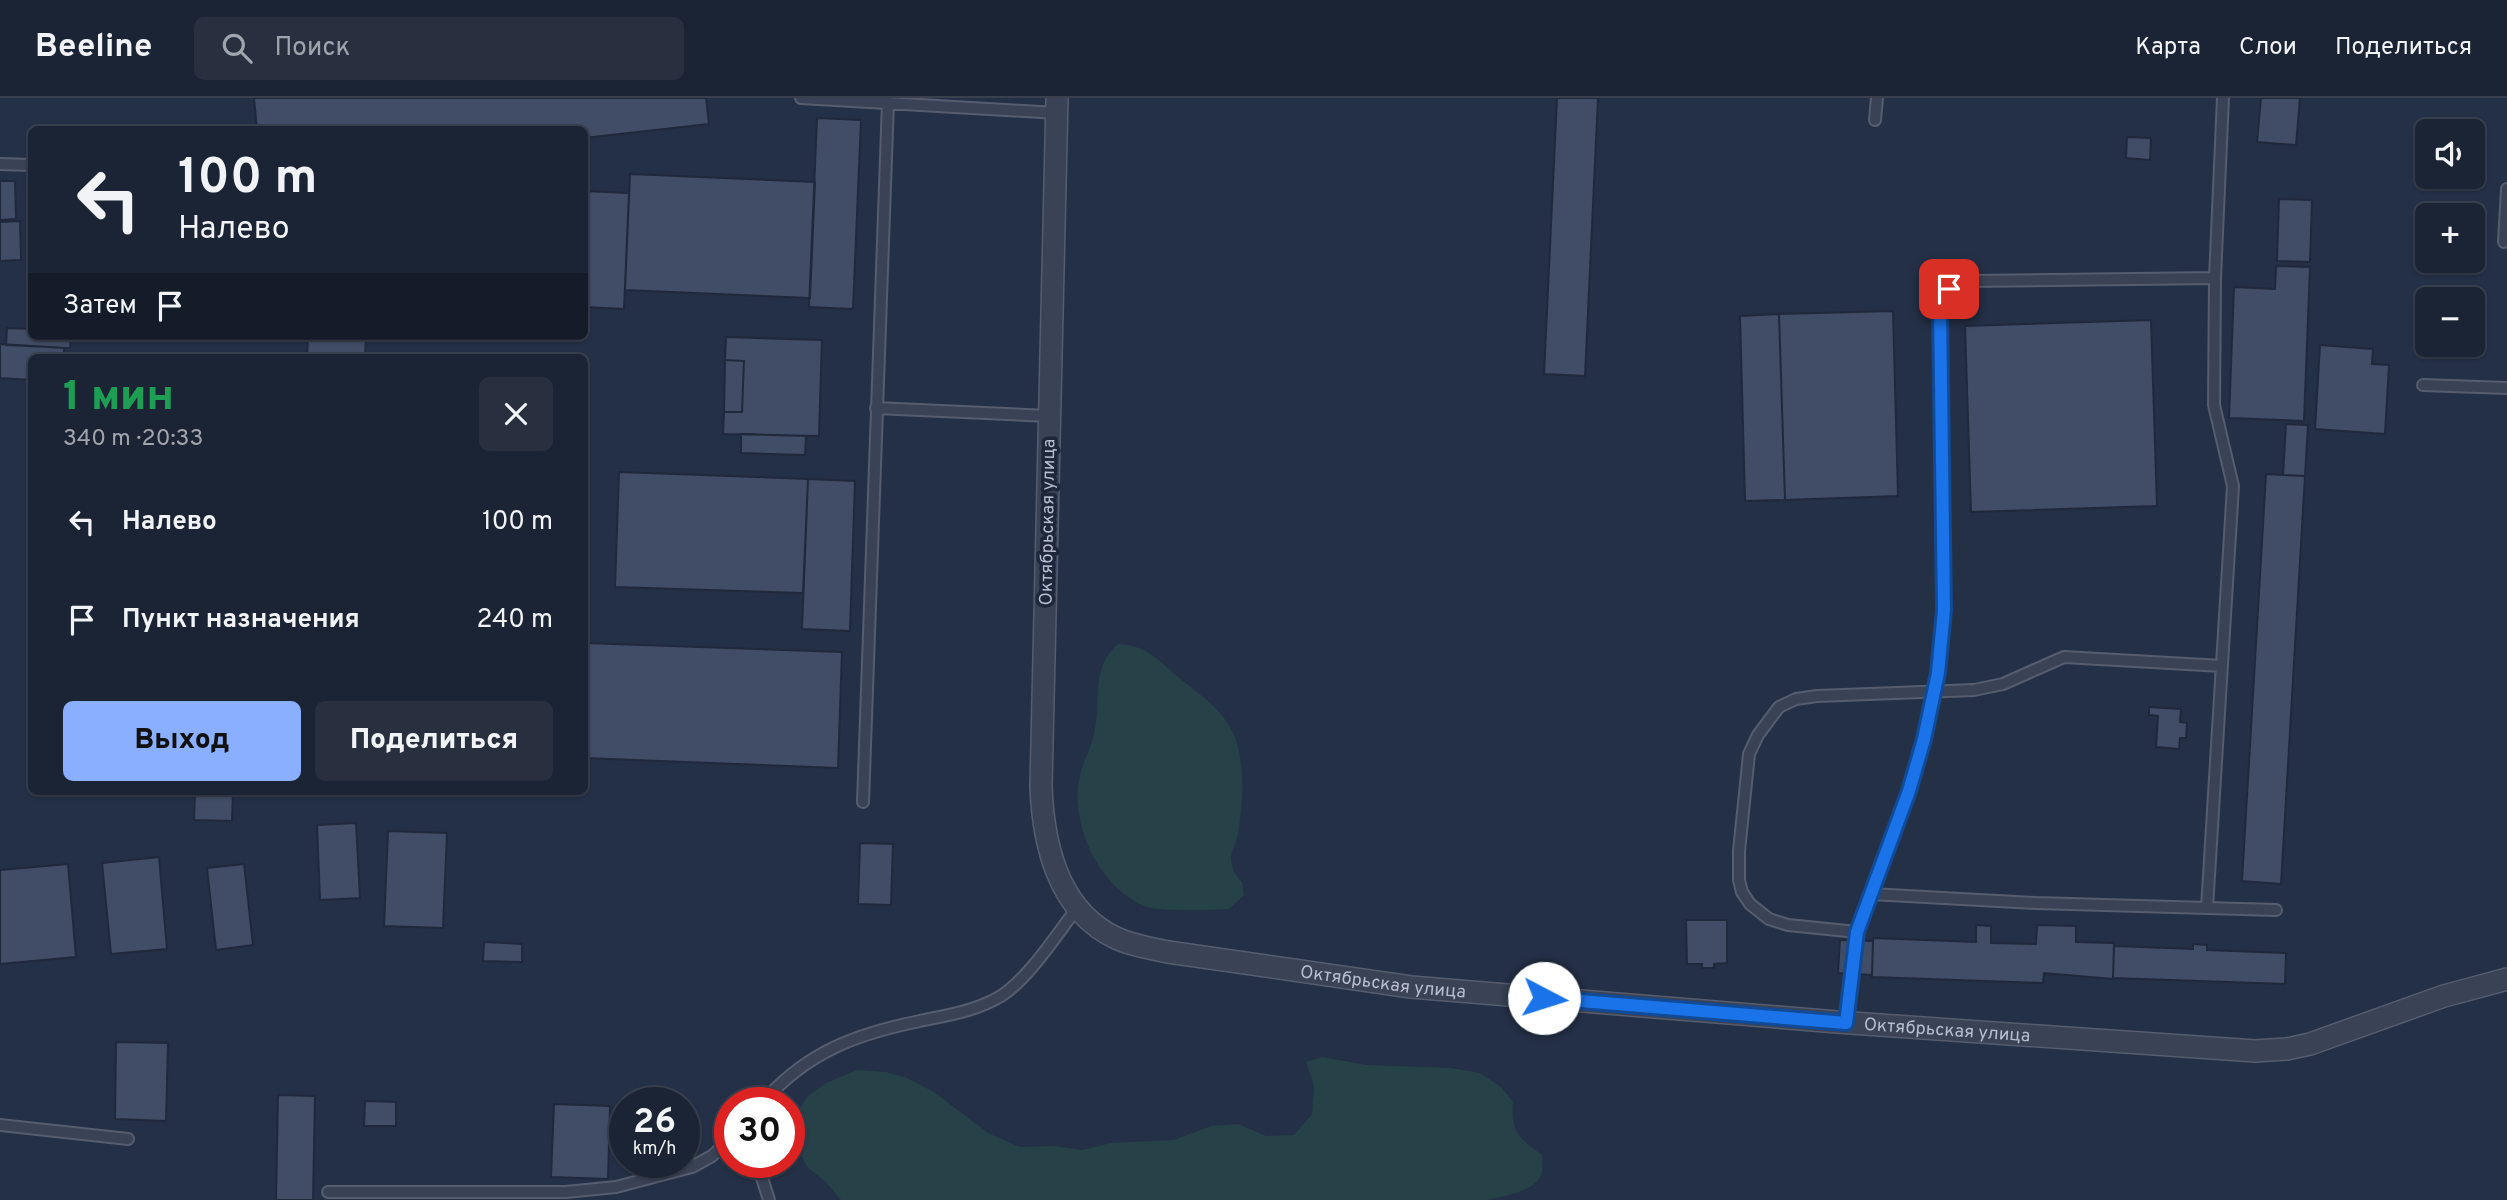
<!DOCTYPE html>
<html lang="ru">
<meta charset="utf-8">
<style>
body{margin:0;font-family:Overpass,sans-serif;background:#283040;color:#f1f3f6;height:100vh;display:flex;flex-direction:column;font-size:26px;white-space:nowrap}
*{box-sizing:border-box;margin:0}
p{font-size:23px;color:#a0a4ac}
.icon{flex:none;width:38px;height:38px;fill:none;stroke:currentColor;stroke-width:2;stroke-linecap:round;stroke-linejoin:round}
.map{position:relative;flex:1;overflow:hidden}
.details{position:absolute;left:28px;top:256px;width:560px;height:441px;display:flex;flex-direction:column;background:#1b2434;border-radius:10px;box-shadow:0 2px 5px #0004,0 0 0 2px #39414f}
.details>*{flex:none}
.top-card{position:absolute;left:28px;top:28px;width:560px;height:214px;border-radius:10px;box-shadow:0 2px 5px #0004,0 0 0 2px #39414f;background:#1b2434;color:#f1f3f6;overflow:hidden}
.fabs{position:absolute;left:2415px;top:21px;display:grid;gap:14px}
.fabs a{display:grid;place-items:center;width:70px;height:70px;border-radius:10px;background:#1b2434;box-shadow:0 2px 5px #0004,0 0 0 2px #39414f;font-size:35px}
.speed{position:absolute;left:609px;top:989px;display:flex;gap:14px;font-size:35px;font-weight:700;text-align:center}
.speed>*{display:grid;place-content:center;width:91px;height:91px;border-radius:50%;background:#1b2434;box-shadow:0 2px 5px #0004,0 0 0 2px #39414f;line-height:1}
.speed small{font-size:18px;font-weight:400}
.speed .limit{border:10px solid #d22;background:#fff;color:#111}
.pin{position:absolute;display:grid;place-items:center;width:60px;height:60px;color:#fff;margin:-30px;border-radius:14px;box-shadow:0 4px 10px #0006}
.me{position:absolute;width:77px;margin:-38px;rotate:95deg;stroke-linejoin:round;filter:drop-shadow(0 0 5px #0008)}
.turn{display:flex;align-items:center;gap:24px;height:147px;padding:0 35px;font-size:32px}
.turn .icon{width:91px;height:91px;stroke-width:2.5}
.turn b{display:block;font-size:49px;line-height:60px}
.then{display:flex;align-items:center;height:66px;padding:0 35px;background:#0003;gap:14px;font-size:26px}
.round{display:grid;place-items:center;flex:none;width:74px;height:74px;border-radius:10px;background:#283040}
.summary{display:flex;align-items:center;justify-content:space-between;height:119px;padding:0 35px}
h1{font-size:42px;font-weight:800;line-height:52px;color:#1e9e55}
.button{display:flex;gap:14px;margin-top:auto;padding:14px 35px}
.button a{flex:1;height:80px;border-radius:10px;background:#8bafff;color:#111;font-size:28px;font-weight:800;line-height:80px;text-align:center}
.button a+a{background:#283040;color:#f1f3f6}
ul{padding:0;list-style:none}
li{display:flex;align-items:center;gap:21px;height:98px;padding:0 35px}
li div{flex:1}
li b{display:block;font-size:26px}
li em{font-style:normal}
header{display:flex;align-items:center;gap:42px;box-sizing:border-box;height:98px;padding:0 35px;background:#1b2434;border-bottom:2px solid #39414f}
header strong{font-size:33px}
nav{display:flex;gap:38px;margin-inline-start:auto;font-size:24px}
.search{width:490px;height:63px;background:#283040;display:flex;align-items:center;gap:18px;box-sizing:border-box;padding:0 24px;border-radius:10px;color:#a0a4ac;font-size:26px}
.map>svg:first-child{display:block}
.green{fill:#264147}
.building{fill:#414d66;stroke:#20293c;stroke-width:2}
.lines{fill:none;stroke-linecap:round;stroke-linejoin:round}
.service-casing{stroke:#555d6f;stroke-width:14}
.minor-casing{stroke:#555d6f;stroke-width:24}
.service{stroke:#394355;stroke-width:10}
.minor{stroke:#394355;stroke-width:21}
.route-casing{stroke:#114b97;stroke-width:18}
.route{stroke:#1a73e8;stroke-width:12}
.labels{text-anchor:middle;stroke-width:7;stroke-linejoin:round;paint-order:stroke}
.street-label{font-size:18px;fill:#b7bece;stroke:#1e273b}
</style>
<header>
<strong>Beeline</strong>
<div class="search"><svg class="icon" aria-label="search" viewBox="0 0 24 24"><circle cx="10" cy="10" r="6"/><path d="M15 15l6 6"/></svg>Поиск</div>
<nav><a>Карта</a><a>Слои</a><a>Поделиться</a></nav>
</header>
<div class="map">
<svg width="2507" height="1102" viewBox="0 0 2507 1102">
<rect width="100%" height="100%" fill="#243046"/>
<path class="green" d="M 1118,546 C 1147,548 1156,560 1177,578 C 1201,598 1227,613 1237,645 C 1245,674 1243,706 1238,735 C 1237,744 1231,753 1231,761 C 1232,771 1235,778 1242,784 L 1244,797 L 1229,811 C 1211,812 1159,814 1144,808 C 1099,789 1071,729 1079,682 C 1082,665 1092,649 1095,631 C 1101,599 1091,569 1118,546 Z
M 1322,959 L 1367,967 L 1451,970 L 1480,975 L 1501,989 L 1513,1004 C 1511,1035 1518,1039 1542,1057 C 1542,1062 1543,1068 1542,1073 C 1539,1094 1502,1098 1486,1102 L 841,1102 L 825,1083 L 808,1070 L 794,1045 L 795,1018 L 808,998 L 826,985 L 857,972 L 886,974 L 907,980 L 934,994 L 988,1035 L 1020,1049 L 1054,1048 L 1082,1052 L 1111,1045 L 1174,1042 L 1211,1028 L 1238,1026 L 1266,1038 L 1294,1037 L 1312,1016 L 1314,988 L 1306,964 Z"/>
<path class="building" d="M 254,0 L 706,0 L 709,26 L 584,40 L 584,32 L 257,32 Z
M 1557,0 L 1598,0 L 1585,278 L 1544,276 Z
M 2261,0 L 2300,0 L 2296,47 L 2257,44 Z
M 817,20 L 861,22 L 853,211 L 809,209 Z
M 2127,39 L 2151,40 L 2150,62 L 2126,60 Z
M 630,76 L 815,84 L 810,200 L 625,192 Z
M 0,83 L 15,83 L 16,121 L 0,122 Z
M 584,93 L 629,95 L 624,211 L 584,209 Z
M 2279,101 L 2312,102 L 2310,164 L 2277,163 Z
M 20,123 L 21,162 L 0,163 L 0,124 Z
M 2276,168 L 2310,169 L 2304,323 L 2229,320 L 2234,189 L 2275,191 Z
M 2420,188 L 2458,191 L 2458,201 L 2427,201 L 2427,244 L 2416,244 Z
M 1893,213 L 1898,398 L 1785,402 L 1779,216 Z
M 1779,216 L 1785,402 L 1745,403 L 1740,218 Z
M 32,222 L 32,238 L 71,238 L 70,250 L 6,247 L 7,230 L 31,231 Z
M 2151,222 L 2157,408 L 1971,414 L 1965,228 Z
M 308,238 L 366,238 L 365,259 L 307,259 Z
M 726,239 L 822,242 L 819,338 L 723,336 L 724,314 L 742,314 L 744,263 L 725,262 Z
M 0,246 L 64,250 L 64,259 L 32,259 L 32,282 L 0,280 Z
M 2320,247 L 2373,251 L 2372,266 L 2389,267 L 2385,336 L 2315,331 Z
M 725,262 L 744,263 L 742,314 L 724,314 Z
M 2286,326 L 2308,327 L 2305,378 L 2283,377 Z
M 741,336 L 806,338 L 805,357 L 741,355 Z
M 619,374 L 808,381 L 803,495 L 615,489 Z
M 2266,376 L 2305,378 L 2281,786 L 2242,783 Z
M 808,381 L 855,383 L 850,533 L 802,531 Z
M 584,545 L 842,554 L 838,670 L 584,660 Z
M 2149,609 L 2181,611 L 2180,624 L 2187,625 L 2186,640 L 2180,640 L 2179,651 L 2156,649 L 2158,618 L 2149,617 Z
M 195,693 L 233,693 L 232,723 L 194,722 Z
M 356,725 L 360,800 L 320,802 L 317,727 Z
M 388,733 L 447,735 L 443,830 L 384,828 Z
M 860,745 L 893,746 L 891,807 L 858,806 Z
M 159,759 L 167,851 L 111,856 L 102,765 Z
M 68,766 L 76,859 L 0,866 L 0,772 Z
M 244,766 L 253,847 L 216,852 L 207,770 Z
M 1686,822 L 1727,822 L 1727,865 L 1714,866 L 1714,870 L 1702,870 L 1702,866 L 1687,866 Z
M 1976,827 L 1991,828 L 1991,845 L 2036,846 L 2037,827 L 2076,828 L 2076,844 L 2114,845 L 2113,881 L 2044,875 L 2043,885 L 1872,879 L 1873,840 L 1976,844 Z
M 1840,842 L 1873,843 L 1872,877 L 1838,875 Z
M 484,844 L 522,846 L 522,864 L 483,863 Z
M 2193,846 L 2207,847 L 2207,852 L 2286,855 L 2285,886 L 2113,880 L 2114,848 L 2193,851 Z
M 116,944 L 168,945 L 166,1023 L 115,1021 Z
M 278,997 L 315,998 L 313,1102 L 276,1102 Z
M 365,1003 L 396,1004 L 396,1028 L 364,1028 Z
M 554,1006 L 610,1008 L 608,1081 L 551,1079 Z"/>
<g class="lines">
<defs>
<path id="service" d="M 801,0 L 1057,15
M 1875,22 L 1877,0
M 0,66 L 32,67
M 2504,144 L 2507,91
M 2423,287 L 2507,290
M 876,310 L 1049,318
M 863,704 L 888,4
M 1871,796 L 2036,805 L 2276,812
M 2207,810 L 2233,388 L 2214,307 L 2215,180 L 2223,0
M 1857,834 L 1788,827 L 1769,821 L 1750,806 L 1742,794 L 1739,782 L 1739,753 L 1749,656 L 1758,637 L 1779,609 L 1796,601 L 1817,598 L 1974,592 L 2003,586 L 2064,559 L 2222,568
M 1846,925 L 1856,838 L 1909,693 L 1924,641 L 1935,595 L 1944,512 L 1940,209 L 1949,191 L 1969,183 L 2215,180
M 763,1004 C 807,954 856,936 920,923 C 948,917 976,913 1001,898 C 1030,879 1056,837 1078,809
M 0,1027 L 128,1041
M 757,1064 L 769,1102
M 328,1094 L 566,1094 L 616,1089 L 692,1069 L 712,1058 L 730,1041"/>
<g id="minor">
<path id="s1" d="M 1057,0 L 1041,688 C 1043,745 1058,813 1116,840 C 1133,848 1150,850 1168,854 L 1411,889 L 1837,924 L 2255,953 L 2287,951 L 2310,946 L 2444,898 L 2507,881"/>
</g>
</defs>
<use href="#service" class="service-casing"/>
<use href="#minor" class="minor-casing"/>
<use href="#service" class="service"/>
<use href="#minor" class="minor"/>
</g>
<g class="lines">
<defs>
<path id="route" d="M 1544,900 L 1846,925 L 1857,834 L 1909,693 L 1924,641 L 1938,575 L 1944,512 L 1940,209 L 1949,191"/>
</defs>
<use href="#route" class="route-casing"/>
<use href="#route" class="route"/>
</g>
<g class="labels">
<g class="street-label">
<text transform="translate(1047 424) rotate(-89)" y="6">Октябрьская улица</text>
<text dy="6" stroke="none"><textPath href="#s1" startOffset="1138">Октябрьская улица</textPath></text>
<text dy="6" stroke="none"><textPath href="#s1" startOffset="1704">Октябрьская улица</textPath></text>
</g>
</g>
</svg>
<div class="fabs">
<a><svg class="icon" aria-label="sound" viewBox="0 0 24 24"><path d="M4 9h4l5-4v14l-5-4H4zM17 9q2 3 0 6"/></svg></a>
<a>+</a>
<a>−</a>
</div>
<div class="speed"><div>26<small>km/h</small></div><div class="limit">30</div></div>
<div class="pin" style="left:1949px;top:191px;background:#d93025"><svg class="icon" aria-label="arrive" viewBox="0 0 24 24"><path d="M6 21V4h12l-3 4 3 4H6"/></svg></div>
<svg class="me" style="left:1544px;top:900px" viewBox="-20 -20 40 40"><circle r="19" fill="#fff"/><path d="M0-13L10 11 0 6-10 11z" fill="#1a73e8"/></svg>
<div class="top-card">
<div class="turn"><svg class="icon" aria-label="left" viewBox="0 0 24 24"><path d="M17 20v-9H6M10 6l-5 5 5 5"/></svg><div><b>100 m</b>Налево</div></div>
<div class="then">Затем<svg class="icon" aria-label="arrive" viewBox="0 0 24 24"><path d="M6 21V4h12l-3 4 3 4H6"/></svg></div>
</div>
<section class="details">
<div class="summary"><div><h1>1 мин</h1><p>340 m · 20:33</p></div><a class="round"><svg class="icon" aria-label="close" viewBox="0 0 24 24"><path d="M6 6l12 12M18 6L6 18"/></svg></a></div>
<ul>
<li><svg class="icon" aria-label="left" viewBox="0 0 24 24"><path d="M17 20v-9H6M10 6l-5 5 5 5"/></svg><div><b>Налево</b></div><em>100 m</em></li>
<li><svg class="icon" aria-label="arrive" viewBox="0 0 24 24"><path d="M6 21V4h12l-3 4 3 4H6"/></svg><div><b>Пункт назначения</b></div><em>240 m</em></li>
</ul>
<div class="button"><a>Выход</a><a>Поделиться</a></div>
</section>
</div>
